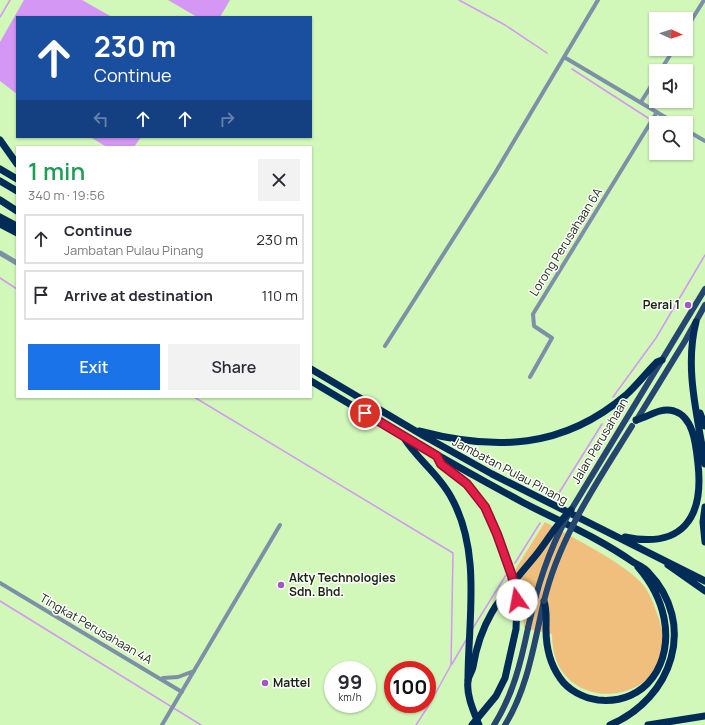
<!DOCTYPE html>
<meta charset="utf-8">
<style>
body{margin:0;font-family:Manrope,sans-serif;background:#f2f2f3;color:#2b2b33;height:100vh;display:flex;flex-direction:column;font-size:15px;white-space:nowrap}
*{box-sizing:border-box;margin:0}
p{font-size:13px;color:#7c7c81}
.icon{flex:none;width:22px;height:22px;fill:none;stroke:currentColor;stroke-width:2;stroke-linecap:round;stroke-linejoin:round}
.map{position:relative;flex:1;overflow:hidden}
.drawer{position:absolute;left:16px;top:146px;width:296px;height:252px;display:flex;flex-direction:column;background:#fff;border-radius:0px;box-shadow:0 1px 3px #0004}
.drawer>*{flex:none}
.banner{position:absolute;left:16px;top:16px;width:296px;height:122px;border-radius:0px;box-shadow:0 1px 3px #0004;background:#1a4fa0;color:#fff;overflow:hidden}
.needle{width:26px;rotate:93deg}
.controls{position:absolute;left:649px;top:12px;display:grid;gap:8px}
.controls a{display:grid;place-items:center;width:44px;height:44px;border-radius:0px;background:#fff;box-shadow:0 1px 3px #0004;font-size:20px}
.speed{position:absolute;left:324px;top:661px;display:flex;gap:8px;font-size:20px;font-weight:700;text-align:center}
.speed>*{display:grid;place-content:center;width:52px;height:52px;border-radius:50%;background:#fff;box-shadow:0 1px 3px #0004;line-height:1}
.speed small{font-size:10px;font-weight:400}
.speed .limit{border:6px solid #d22;background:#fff;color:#111}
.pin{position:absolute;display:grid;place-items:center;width:34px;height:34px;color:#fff;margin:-17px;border:2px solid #fff;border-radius:50%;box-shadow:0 1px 4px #0007}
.me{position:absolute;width:44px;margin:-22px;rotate:348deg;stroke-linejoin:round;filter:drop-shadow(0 0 3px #0008)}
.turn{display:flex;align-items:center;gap:14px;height:84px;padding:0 12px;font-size:18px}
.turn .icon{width:52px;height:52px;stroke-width:2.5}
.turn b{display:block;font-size:28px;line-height:34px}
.lanes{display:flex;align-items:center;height:38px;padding:0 12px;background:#0003;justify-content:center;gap:20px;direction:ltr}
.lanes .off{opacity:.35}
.round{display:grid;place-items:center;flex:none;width:42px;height:42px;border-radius:0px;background:#f2f2f3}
.headline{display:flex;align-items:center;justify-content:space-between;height:68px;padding:0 12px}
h1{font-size:24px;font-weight:600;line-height:30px;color:#1e9e55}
.button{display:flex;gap:8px;margin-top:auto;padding:8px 12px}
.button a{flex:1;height:46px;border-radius:0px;background:#1a73e8;color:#fff;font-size:16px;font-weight:600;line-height:46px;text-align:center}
.button a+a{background:#f2f2f3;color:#2b2b33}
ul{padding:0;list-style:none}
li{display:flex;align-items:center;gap:12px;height:50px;margin:0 8px 6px;padding:0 4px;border:2px solid #e1e1e2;border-radius:0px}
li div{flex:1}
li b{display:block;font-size:15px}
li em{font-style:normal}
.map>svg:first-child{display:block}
.green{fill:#f0bf7d}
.water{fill:#d497f3}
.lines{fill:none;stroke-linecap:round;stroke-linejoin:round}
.stream{stroke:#d497f3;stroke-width:1.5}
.minor{stroke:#7d90a7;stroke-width:4}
.tertiary{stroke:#7d90a7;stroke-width:5}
.primary{stroke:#25466e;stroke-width:6}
.motorway{stroke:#012c58;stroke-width:7}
.primary-bridge{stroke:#25466e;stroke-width:6}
.motorway-bridge{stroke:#012c58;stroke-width:7}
.route-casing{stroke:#92132f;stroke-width:10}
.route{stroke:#e11d48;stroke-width:7}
.poi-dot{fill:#a456c8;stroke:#fff;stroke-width:1.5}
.labels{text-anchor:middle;stroke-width:3;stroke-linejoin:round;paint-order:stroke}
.street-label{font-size:12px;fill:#17250d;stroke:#fff}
.poi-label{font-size:12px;font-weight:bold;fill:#17250d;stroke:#fff;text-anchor:start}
</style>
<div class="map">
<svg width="705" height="725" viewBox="0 0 705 725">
<rect width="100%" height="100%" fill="#d1f7b9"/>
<path class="green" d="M 545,522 C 571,537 627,564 644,586 C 651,595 655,608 659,619 C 688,706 551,725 552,634 L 524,628 L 522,594 L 515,570 Z"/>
<path class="water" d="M 24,0 L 82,0 L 112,17 L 17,17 L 17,94 L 0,81 L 0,42 Z
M 168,0 L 230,0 L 220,17 L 197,17 Z
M 90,137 L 141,137 L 134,147 L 107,147 Z"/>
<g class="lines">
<path class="stream" d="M 459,0 L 505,25 L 547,53
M 0,17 L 10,0
M 572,69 L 648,118
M 0,278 L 17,289
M 194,397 L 453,553 L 451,665 L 429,705 L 416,725
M 613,397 L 656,338 L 705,255
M 557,496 L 602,424
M 515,563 L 540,523
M 0,601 L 201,725
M 473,628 L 506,575
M 452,664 L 466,640"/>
<path class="minor" d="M 686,29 L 704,0
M 564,57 L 675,123
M 660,71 L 674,49
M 641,102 L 656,78
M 686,130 L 705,141
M 385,346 L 495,173 L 598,0
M 530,377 L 552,338 L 534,326 L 533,314 L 657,112
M 0,583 L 182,692
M 163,678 L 178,677 L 194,671
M 162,725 L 280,525"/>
<path class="tertiary" d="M 0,253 L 17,263"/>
<path class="primary" d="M 636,421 L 685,341 L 705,305
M 571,510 L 705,289
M 494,725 C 513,695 521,662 528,628
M 505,725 C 528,688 534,643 544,601"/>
<path class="motorway" d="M 0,140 L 17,164
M 0,169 L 17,179
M 0,181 L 17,191
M 0,200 L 17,211
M 0,217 L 17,226
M 0,224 L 17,233
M 696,322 C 684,369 698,417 705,464
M 311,369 L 424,436 L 492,474 L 705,581
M 311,381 C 381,423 452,464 524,503 C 561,522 599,538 633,562 C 638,565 644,567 648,572 C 698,624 672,699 610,725
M 700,413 L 705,426
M 419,431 C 495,451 563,449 626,395 C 637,385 646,373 657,362 L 662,360
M 404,438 C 417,459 439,474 451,497 C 482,552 468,620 468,680
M 437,456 L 441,464 L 462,480 L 485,507 L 497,534 L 512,576 L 517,600 L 516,629 L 505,678 L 496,696 L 472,725
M 705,507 L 703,522 L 705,542
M 625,537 C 682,549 704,518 698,464 C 696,446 694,417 674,411 C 659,407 649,417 636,420
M 668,565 L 705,591
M 544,601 C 547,610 546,619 546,629 C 546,645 550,664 560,678 C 568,690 583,698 598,700 C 647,705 673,662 664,618 C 660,598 651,582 638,567
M 648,725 L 705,716"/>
<path class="primary-bridge" d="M 544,601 C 559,537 598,481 632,426
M 528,628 C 537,587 548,552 568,515"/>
<path class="motorway-bridge" d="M 479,725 C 474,712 466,695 468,681 C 468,677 472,672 473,667 C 481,616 504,594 536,555 C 548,540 557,523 571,510"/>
</g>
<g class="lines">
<defs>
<path id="route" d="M 365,413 L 437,456 L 441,464 L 467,484 L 485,507 L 497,534 L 512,576 L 517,600"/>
</defs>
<use href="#route" class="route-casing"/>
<use href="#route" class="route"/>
</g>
<g class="poi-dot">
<circle cx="688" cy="305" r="4"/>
<circle cx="281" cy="585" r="4"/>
<circle cx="265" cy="683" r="4"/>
</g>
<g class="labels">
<g class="street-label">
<text transform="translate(566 242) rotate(-58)" y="4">Lorong Perusahaan 6A</text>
<text transform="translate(600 441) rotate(-59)" y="4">Jalan Perusahaan</text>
<text transform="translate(510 471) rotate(28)" y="4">Jambatan Pulau Pinang</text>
<text transform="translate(96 629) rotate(30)" y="4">Tingkat Perusahaan 4A</text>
</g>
<g class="poi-label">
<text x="680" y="309" text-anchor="end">Perai 1</text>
<text x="289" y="582">Akty Technologies<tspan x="289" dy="14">Sdn. Bhd.</tspan></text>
<text x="273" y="687">Mattel</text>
</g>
</g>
</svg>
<div class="controls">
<a><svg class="needle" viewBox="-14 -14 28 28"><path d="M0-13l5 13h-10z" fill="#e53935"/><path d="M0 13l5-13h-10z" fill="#7c7c81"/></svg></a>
<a><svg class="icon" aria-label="sound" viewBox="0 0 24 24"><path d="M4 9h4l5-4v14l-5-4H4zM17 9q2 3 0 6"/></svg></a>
<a><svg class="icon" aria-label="search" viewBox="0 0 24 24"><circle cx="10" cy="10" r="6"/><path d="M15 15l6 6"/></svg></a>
</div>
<div class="speed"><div>99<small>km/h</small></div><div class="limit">100</div></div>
<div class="pin" style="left:365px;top:413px;background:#d93025"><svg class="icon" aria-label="arrive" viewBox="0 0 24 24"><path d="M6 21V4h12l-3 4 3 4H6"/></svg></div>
<svg class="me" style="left:517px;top:600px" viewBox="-20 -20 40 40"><circle r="19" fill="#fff"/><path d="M0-13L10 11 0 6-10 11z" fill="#e11d48"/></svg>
<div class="banner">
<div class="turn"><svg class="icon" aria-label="ahead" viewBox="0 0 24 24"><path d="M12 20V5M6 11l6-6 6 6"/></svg><div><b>230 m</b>Continue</div></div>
<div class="lanes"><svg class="icon off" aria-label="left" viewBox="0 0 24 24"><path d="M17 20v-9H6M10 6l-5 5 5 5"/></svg><svg class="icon" aria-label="ahead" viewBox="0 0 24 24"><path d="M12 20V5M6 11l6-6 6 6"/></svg><svg class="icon" aria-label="ahead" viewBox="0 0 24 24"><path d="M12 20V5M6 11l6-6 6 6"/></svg><svg class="icon off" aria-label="right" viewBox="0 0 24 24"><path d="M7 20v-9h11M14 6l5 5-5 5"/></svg></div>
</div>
<section class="drawer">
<div class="headline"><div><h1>1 min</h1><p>340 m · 19:56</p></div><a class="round"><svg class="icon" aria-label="close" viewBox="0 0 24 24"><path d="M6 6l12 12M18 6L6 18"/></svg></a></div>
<ul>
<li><svg class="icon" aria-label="ahead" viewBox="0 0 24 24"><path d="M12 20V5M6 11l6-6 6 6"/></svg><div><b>Continue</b><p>Jambatan Pulau Pinang</p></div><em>230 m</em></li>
<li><svg class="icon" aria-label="arrive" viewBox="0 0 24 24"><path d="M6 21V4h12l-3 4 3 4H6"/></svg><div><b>Arrive at destination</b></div><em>110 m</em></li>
</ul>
<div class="button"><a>Exit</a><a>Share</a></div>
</section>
</div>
